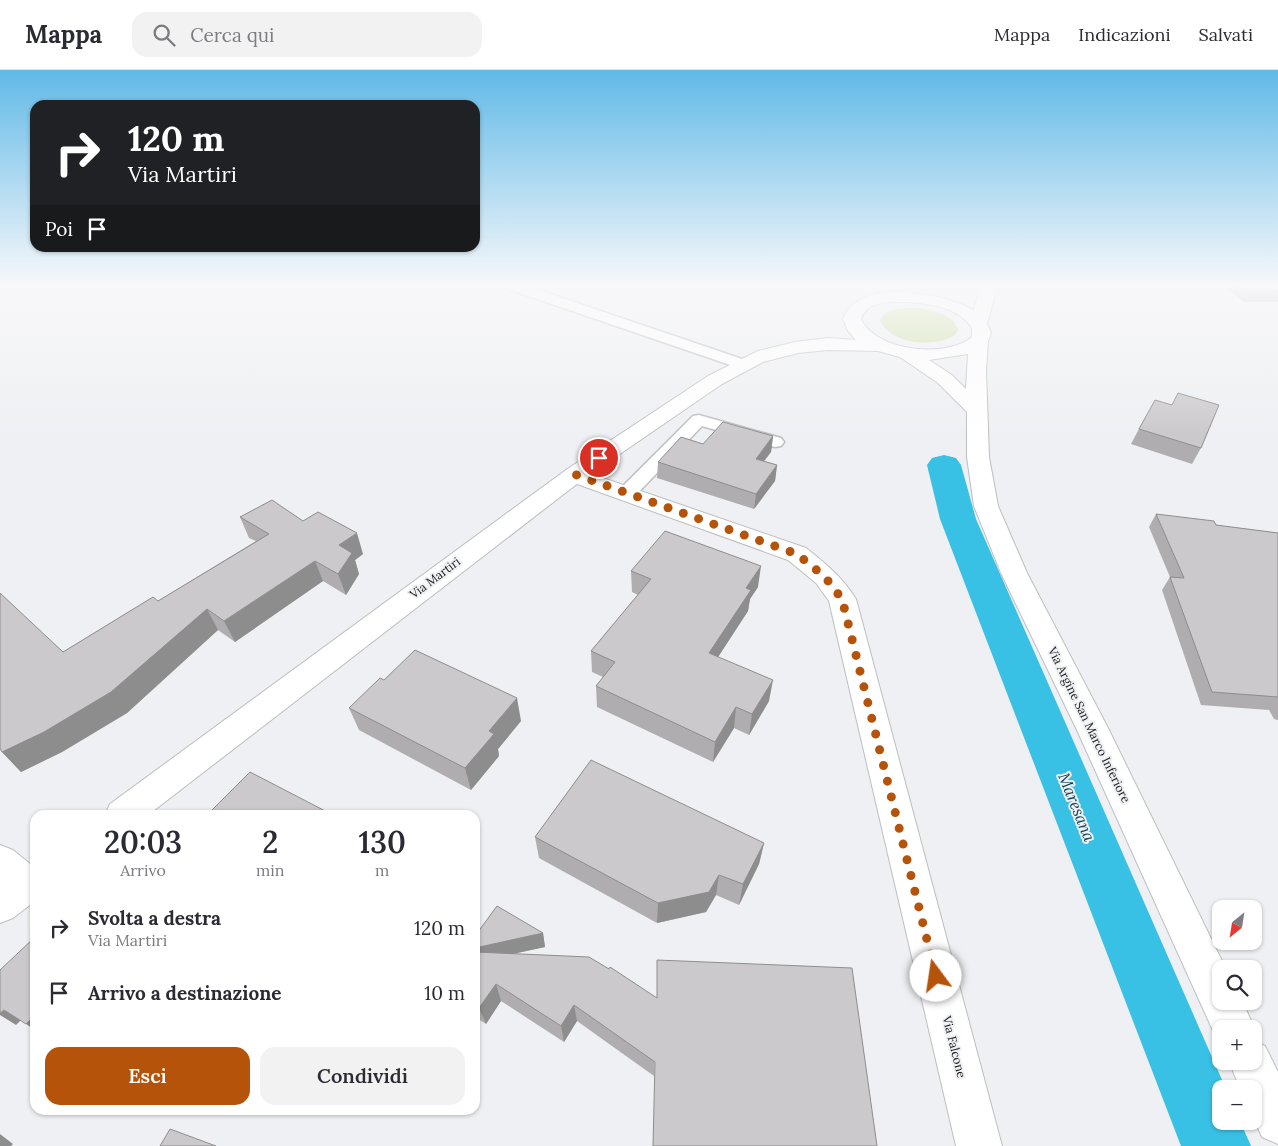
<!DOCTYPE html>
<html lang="it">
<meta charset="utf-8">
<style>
body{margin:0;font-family:Lora,serif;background:#f2f2f3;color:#2b2b33;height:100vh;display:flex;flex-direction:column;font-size:19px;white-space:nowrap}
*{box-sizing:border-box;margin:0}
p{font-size:16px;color:#7c7c81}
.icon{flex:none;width:28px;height:28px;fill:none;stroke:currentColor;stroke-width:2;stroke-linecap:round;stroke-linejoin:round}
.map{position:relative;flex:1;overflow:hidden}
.panel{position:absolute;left:30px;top:740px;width:450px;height:305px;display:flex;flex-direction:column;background:#fff;border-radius:15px;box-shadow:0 1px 4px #0004}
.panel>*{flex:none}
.hud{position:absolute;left:30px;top:30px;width:450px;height:152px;border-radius:15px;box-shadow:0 1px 4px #0004;background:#202124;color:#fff;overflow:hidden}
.needle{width:32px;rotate:210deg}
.controls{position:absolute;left:1212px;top:830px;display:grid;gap:10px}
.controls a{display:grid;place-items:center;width:50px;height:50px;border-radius:10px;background:#fff;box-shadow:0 1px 4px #0004;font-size:25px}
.pin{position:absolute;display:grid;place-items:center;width:42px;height:42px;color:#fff;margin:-21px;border:2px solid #fff;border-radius:50%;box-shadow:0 1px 5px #0007}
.me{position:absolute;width:55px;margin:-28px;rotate:346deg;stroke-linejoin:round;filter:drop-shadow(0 0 4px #0008)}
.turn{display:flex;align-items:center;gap:18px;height:105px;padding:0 15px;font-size:22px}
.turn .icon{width:65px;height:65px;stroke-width:2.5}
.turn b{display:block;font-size:35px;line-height:42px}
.then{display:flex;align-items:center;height:48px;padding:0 15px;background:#0003;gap:10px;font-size:19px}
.eta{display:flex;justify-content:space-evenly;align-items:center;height:85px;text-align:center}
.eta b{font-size:30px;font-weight:600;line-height:35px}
.action{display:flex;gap:10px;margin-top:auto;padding:10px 15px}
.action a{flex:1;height:58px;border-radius:15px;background:#b45309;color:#fff;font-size:20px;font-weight:600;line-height:58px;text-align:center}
.action a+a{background:#f2f2f3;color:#2b2b33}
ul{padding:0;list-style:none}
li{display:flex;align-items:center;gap:15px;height:65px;padding:0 15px}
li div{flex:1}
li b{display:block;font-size:19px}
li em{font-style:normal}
header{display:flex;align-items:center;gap:30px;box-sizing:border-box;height:70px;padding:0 25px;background:#fff;border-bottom:1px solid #e1e1e2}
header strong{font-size:24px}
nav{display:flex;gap:28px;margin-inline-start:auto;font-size:18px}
.search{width:350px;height:45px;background:#f2f2f3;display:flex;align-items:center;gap:12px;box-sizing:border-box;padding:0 18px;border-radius:15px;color:#7c7c81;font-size:19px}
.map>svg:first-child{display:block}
.green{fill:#cadd9e}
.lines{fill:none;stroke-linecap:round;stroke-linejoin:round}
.canal{fill:#38c1e5;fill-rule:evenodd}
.service-casing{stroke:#bcbec0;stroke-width:3}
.minor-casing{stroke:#bcbec0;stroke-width:2}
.tertiary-casing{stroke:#bcbec0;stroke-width:2}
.service{fill:#fff;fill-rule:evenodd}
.minor{fill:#fff;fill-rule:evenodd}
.tertiary{fill:#fff;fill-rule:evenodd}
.wall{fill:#afadaf}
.shaded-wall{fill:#8e8d8e}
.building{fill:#cbc9cb;stroke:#8e8d8e}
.route{stroke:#b45309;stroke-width:9;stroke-dasharray:0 16.2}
.labels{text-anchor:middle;stroke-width:4;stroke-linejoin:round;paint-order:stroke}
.street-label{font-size:12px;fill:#202122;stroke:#eff0f3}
.near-water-label{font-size:16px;font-style:italic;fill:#0d4756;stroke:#eff0f3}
</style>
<header>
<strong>Mappa</strong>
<div class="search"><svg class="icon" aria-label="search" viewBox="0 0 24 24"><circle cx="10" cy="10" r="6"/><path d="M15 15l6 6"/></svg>Cerca qui</div>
<nav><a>Mappa</a><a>Indicazioni</a><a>Salvati</a></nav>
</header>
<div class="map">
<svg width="1278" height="1076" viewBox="0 0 1278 1076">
<rect width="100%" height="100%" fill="#eff0f3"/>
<path class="green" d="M 921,238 C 934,241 954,244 958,260 L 955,265 C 935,278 892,275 880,251 C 885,236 907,238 921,238 Z"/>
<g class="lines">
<path class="canal" d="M 944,385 L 956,388 L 961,395 L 976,449 L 1226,1019 L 1221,1019 L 1221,1051 L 1240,1051 L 1251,1076 L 1181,1076 L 940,449 L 927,395 L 932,388 Z"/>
<defs>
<path id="service" d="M 500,214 L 521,214 L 748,291 L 750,294 L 742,299 L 736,297 L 502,217 Z
M 699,345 L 781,368 L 784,372 L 781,376 L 775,377 L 702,356 L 633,428 L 619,428 L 616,424 L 619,420 L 693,346 Z"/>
<path id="minor" d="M 574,398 L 806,478 C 825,493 843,508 856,529 L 1002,1076 L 956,1076 L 829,531 L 816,513 L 788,490 L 566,410 L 563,405 L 566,400 Z
M 0,775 L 13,780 L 35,798 L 35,828 L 27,832 L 14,826 L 0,815 Z"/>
<path id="tertiary" d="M 982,214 L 998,214 L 987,254 L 991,263 L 988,271 L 986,301 L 989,387 L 998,436 L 1027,503 L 1108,658 L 1226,899 L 1221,899 L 1221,931 L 1242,931 L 1255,959 L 1254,962 L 1254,959 L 1221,959 L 1221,975 L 1219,974 L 1076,658 L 1001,503 L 974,436 L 967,387 L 967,342 L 938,313 L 900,287 L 878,281 L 828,280 L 798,283 L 763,292 L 722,314 L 582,410 L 148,745 L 105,745 L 110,734 L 566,400 L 708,306 L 758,281 L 795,272 L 828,268 L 856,270 L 848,261 L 843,249 C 858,206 944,223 974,240 ZM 908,232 C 930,234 959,237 972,258 L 972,267 C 946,289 875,281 861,249 C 867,230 891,232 908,232 ZM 968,284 L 966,319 L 952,305 L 929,290 Z
M 35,792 L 35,831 L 13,848 L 0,853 L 0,812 L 22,797 Z
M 1254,971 L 1265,976 L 1278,1002 L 1278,1074 L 1262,1067 L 1254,1049 L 1254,1019 L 1240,1019 L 1229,991 L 1254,991 Z"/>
</defs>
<use href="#service" class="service-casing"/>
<use href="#minor" class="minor-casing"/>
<use href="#tertiary" class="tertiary-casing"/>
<use href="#service" class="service"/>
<use href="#minor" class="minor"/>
<use href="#tertiary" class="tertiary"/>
</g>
<path class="wall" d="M 1220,214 L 1278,214 L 1278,232 L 1244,232 Z
M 1139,359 L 1201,378 L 1192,394 L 1131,374 Z
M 773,366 L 771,382 L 764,391 L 777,395 L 775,411 L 754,439 L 657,408 L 658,392 L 703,374 Z
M 1156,444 L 1216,455 L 1278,463 L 1278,650 L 1274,649 L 1269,640 L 1201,635 L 1162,520 L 1170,507 L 1149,457 Z
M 240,447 L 303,451 L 363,484 L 355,490 L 359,504 L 346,525 L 323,511 L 235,572 L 218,560 L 127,643 L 62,682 L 21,702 L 2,682 L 63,582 L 158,531 L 256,471 L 249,468 Z
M 631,501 L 758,517 L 750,529 L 748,541 L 718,587 L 769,631 L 749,665 L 734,658 L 713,692 L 597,637 L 596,616 L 603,607 L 592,602 L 591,581 L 638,525 L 632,522 Z
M 384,610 L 521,651 L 498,679 L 499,686 L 471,720 L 359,660 L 349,638 Z
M 535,767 L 764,773 L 759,794 L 739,835 L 716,825 L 706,842 L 657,853 L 539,788 Z
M 543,863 L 545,877 L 512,884 L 656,928 L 654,1006 L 577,951 L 564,972 L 501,931 L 486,954 L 475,947 L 475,866 Z"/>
<path class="shaded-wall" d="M 773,366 L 771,382 L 754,404 L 756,389 Z
M 777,395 L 775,411 L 754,439 L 756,424 Z
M 357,463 L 363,484 L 355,490 L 359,504 L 346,525 L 338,504 L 339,475 Z
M 315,491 L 323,511 L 235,572 L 224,551 Z
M 761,496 L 758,517 L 750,529 L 748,541 L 707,604 L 709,583 L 746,518 Z
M 207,539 L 218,560 L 127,643 L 62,682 L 21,702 L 2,682 Z
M 773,610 L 769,631 L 749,665 L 752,644 Z
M 517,628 L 521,651 L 498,679 L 499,686 L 471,720 L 465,698 L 489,661 Z
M 736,637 L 734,658 L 713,692 L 715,672 Z
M 764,773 L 759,794 L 739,835 L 743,814 Z
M 719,805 L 716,825 L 706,842 L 657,853 L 658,833 Z
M 543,863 L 545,877 L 475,892 L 475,878 Z
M 496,914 L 501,931 L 486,954 L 479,938 Z
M 574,935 L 577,951 L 564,972 L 561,956 Z
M 4,940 L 21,950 L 16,955 L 0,945 L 0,943 Z
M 35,945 L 35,960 L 26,954 Z
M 0,1064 L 13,1074 L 11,1076 L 0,1076 Z"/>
<path class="building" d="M 1240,214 L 1278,214 L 1278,221 L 1250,221 Z
M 1178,323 L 1219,335 L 1201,378 L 1139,359 L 1155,330 L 1172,335 Z
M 723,352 L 773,366 L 756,389 L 777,395 L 756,424 L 658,392 L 681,367 L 703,374 Z
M 272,430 L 303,451 L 318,442 L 357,463 L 339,475 L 352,483 L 338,504 L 315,491 L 224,551 L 207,539 L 111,622 L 44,662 L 2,682 L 0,678 L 0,523 L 63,582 L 153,527 L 158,531 L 269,464 L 240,447 Z
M 1156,444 L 1214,451 L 1216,455 L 1278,463 L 1278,627 L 1212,622 L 1170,507 L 1184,508 Z
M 665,461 L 761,496 L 746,518 L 751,520 L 709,583 L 773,610 L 752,644 L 736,637 L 715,672 L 596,616 L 615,592 L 591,581 L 651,509 L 631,501 Z
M 415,580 L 517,628 L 489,661 L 494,664 L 465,698 L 349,638 L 380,608 L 384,610 Z
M 591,690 L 764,773 L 743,814 L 719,805 L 709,822 L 658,833 L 535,767 Z
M 250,702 L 333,745 L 207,745 Z
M 497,836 L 543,863 L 475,878 L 475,866 Z
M 35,867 L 35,945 L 26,954 L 4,940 L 0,943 L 0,900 Z
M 475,882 L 589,887 L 609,899 L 610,897 L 657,928 L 657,890 L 852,898 L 877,1076 L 653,1076 L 655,992 L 574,935 L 561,956 L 496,914 L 479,938 L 475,936 Z
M 170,1059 L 216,1076 L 160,1076 Z"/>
<linearGradient id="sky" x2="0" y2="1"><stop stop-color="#61b9e7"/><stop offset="0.59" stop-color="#f8f8fa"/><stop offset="1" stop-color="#f8f8fa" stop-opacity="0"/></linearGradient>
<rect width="1278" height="365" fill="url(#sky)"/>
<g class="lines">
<path class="route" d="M 599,388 L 574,404 L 797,484 L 825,507 L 842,529 L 936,906"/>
</g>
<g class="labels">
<g class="street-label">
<text transform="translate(435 508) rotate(-37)" y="4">Via Martiri</text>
<text transform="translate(1089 655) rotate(64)" y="4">Via Argine San Marco Inferiore</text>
<text transform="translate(954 977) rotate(76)" y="4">Via Falcone</text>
</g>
<g class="near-water-label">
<text transform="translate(1077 737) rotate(68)" y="6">Maresana</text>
</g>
</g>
</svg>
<div class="controls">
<a><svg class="needle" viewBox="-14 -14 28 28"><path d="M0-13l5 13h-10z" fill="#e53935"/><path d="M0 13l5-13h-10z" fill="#7c7c81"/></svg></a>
<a><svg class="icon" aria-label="search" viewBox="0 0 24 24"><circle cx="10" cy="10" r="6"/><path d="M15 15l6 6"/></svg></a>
<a>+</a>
<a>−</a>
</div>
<div class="pin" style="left:599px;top:388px;background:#d93025"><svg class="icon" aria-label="arrive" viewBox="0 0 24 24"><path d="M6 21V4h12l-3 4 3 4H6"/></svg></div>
<svg class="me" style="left:936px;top:906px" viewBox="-20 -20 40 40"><circle r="19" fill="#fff"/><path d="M0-13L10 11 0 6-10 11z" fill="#b45309"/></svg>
<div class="hud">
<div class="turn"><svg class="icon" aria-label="right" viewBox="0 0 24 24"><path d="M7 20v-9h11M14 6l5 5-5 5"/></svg><div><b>120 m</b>Via Martiri</div></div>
<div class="then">Poi<svg class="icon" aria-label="arrive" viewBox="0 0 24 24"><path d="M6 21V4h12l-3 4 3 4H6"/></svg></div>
</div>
<section class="panel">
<div class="eta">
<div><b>20:03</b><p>Arrivo</p></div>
<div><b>2</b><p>min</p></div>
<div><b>130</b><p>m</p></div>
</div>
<ul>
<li><svg class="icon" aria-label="right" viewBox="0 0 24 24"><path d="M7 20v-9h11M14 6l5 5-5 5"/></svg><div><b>Svolta a destra</b><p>Via Martiri</p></div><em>120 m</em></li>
<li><svg class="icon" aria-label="arrive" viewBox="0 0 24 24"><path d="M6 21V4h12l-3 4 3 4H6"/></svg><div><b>Arrivo a destinazione</b></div><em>10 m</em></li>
</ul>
<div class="action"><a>Esci</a><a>Condividi</a></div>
</section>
</div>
